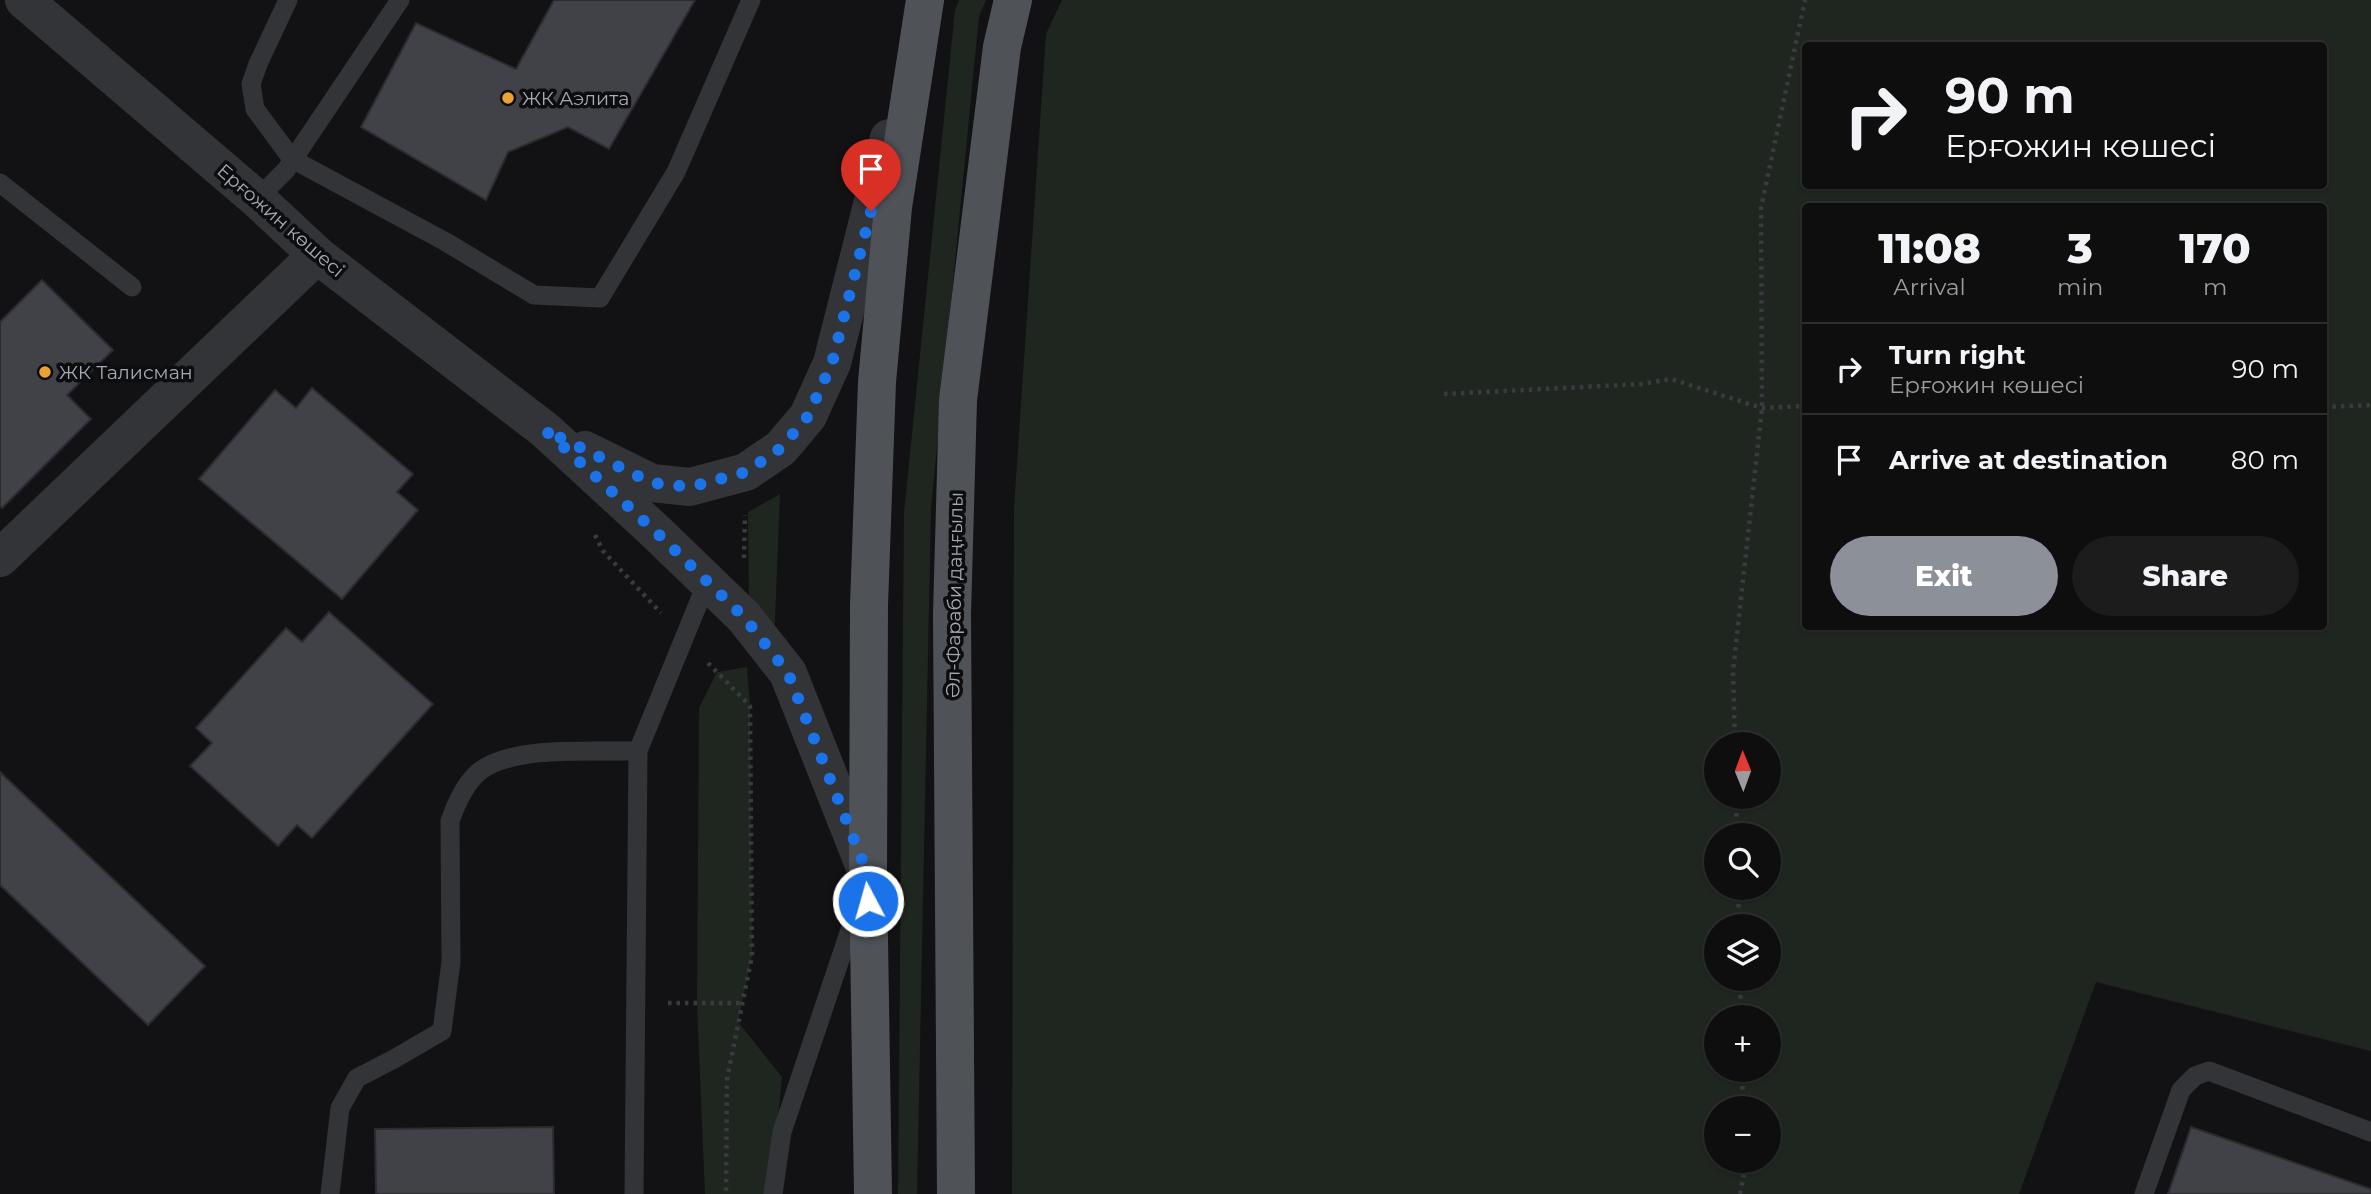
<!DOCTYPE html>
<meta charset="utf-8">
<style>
body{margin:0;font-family:Montserrat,sans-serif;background:#1c1c1d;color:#f1f3f6;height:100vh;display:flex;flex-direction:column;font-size:26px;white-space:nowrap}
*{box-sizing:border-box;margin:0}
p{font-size:23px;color:#9b9c9e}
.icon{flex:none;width:38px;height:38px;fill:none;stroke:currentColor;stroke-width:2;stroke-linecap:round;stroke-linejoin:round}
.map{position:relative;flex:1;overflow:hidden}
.sheet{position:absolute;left:1802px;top:203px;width:525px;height:427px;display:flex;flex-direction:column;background:#0e0e0f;border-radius:7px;box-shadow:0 2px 5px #0004,0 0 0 2px #2e2e2f}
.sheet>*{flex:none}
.guide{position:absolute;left:1802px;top:42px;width:525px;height:147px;border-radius:7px;box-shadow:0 2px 5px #0004,0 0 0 2px #2e2e2f;background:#0e0e0f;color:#f1f3f6;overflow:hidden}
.needle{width:46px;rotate:359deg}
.tools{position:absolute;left:1704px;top:732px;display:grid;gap:14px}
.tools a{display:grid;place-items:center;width:77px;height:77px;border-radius:50%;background:#0e0e0f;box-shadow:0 2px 5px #0004,0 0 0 2px #2e2e2f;font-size:35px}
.pin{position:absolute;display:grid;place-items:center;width:60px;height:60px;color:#fff;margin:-72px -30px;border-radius:50% 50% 50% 0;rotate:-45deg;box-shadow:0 0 7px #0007}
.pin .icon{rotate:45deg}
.me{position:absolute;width:77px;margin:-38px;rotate:354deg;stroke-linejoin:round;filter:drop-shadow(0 0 5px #0008)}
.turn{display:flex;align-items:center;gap:24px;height:147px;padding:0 28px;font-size:32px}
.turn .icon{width:91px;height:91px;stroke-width:2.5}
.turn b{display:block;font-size:49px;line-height:60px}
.eta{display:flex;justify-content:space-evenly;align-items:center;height:119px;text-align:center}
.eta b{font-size:42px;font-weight:800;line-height:49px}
.action{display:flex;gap:14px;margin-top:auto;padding:14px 28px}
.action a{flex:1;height:80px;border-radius:42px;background:#8c9099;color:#fff;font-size:28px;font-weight:800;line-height:80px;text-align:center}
.action a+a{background:#1c1c1d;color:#f1f3f6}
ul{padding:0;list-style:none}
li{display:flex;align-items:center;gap:21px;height:91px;padding:0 28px;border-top:2px solid #2e2e2f}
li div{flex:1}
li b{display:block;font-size:26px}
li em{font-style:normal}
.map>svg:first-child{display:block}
.green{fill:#1f261f;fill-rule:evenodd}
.building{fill:#414247;stroke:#2c2c30;stroke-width:2}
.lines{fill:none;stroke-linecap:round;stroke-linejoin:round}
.path{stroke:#393b3f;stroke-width:4.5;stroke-dasharray:3.5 5;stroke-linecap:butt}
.service{stroke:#333438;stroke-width:19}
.minor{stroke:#333438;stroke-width:38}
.tertiary{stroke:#333438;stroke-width:38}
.primary{stroke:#4f5257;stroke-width:38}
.route{stroke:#1a73e8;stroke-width:12;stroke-dasharray:0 21.6}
.poi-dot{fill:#eba233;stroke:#0d0d0f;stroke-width:2.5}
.labels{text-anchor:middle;stroke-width:7;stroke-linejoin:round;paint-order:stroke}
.poi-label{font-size:19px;fill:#a4aab4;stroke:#0d0d0f;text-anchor:start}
.street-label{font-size:19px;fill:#a4aab4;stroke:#0d0d0f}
</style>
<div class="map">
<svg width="2371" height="1194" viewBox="0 0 2371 1194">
<rect width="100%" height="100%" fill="#121214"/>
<path class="green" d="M 959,0 L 986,0 L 979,16 L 931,508 L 917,1194 L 898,1194 L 904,513 L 955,10 Z
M 1062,0 L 2371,0 L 2371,1051 L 2096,982 L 2019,1194 L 1012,1194 L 1014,508 L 1046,34 ZM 1806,46 L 2324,46 L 2324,186 L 1806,186 ZM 1806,206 L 2324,206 L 2324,626 L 1806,626 ZM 1717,744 L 1769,744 L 1769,796 L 1717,796 ZM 1717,835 L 1769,835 L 1769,887 L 1717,887 ZM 1717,926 L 1769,926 L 1769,978 L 1717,978 ZM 1717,1017 L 1769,1017 L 1769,1069 L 1717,1069 ZM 1717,1108 L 1769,1108 L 1769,1160 L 1717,1160 Z
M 780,494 L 774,645 L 749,600 L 748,512 Z
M 747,667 L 750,706 L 752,956 L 738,1022 L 782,1077 L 771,1194 L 705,1194 L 697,1004 L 699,708 L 717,672 Z"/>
<path class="building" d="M 554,0 L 695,0 L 609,149 L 568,127 L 508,152 L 486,200 L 361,127 L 416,23 L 516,69 Z
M 42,280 L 113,350 L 67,395 L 91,419 L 2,508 L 0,506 L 0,322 Z
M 312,388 L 413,474 L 397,492 L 418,510 L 342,599 L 199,479 L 275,390 L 296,408 Z
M 329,612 L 433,704 L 312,838 L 297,825 L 278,846 L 190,766 L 212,743 L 196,728 L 286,628 L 302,642 Z
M 0,772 L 205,966 L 148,1025 L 0,885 Z
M 553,1127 L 554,1194 L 376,1194 L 375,1129 Z
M 2191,1127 L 2371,1189 L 2371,1194 L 2168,1194 Z"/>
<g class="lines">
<path class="path" d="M 1444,394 L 1642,384 L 1671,379 L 1762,408 L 1806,406
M 2324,407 L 2371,405
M 595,535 L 603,551 L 661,613
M 744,558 L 745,515
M 708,663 L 750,706 L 752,956 L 727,1079 L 726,1194
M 1735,744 L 1733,671 L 1762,408 L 1761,208 L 1805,0
M 1736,796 L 1737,835
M 1738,887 L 1739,926
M 1740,978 L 1741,1017
M 668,1003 L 742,1003
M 1742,1069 L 1743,1108
M 1740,1194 L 1744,1174 L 1744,1160"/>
<path class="service" d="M 288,0 L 258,64 L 251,84 L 255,109 L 292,159 L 446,242 L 534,295 L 600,298 L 676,172 L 751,0
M 0,183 L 132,287
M 257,199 L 286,170 L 400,0
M 330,1194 L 340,1108 L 357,1078 L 394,1059 L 442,1031 L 451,962 L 450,821 C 456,804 465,783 480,771 C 514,745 595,752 638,751
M 634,1194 L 638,751 L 707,582
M 773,1194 L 782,1132 L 858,906
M 2144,1194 L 2181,1090 L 2195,1076 L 2209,1071 L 2371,1132"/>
<path class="minor" d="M 0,558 L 317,255"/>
<path class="tertiary" d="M 24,0 L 257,199 L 317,255 L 545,430 L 656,532 L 744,617 L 788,673 L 868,875
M 585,450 L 652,483 L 690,487 L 746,472 L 781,448 L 808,416 L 832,363 L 889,138"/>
<path class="primary" d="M 873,1194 L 868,875 L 869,605 L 877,382 L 893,207 L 925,0
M 956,1194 L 952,614 L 958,400 L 1002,47 L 1013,0"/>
</g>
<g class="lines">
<path class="route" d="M 868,901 L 868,875 L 788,673 L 744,617 L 656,532 L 545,430 L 652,483 L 690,487 L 746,472 L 781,448 L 808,416 L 832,363 L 871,211"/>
</g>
<g class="poi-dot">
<circle cx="508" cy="98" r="7"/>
<circle cx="45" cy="372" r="7"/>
</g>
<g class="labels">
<g class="poi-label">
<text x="522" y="105">ЖК Аэлита</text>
<text x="59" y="379">ЖК Талисман</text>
</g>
<g class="street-label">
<text transform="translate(281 220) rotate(41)" y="7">Ерғожин көшесі</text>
<text transform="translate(954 595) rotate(-89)" y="7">Әл-Фараби даңғылы</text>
</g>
</g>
</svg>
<div class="tools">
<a><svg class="needle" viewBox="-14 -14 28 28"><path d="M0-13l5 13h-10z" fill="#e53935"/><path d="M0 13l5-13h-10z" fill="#9b9c9e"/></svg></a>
<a><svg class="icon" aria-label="search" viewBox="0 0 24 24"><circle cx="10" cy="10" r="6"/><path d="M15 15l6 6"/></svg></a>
<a><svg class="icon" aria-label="layers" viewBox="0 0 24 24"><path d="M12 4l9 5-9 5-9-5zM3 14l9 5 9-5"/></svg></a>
<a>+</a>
<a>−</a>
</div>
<div class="pin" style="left:871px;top:211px;background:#d93025"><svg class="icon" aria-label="arrive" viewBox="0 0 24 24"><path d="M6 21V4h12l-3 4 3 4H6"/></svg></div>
<svg class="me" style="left:868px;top:901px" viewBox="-20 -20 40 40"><circle r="17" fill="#1a73e8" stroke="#fff" stroke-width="3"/><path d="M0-11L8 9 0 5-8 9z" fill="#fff"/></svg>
<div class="guide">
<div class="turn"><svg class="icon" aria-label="right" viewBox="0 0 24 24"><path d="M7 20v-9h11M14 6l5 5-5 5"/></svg><div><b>90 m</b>Ерғожин көшесі</div></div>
</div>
<section class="sheet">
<div class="eta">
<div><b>11:08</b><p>Arrival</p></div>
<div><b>3</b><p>min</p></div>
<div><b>170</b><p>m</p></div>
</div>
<ul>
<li><svg class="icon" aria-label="right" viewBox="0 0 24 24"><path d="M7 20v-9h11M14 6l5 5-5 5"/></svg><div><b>Turn right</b><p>Ерғожин көшесі</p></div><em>90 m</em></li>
<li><svg class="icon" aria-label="arrive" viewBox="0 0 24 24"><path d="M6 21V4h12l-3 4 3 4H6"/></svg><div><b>Arrive at destination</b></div><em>80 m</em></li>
</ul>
<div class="action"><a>Exit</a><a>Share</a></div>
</section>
</div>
